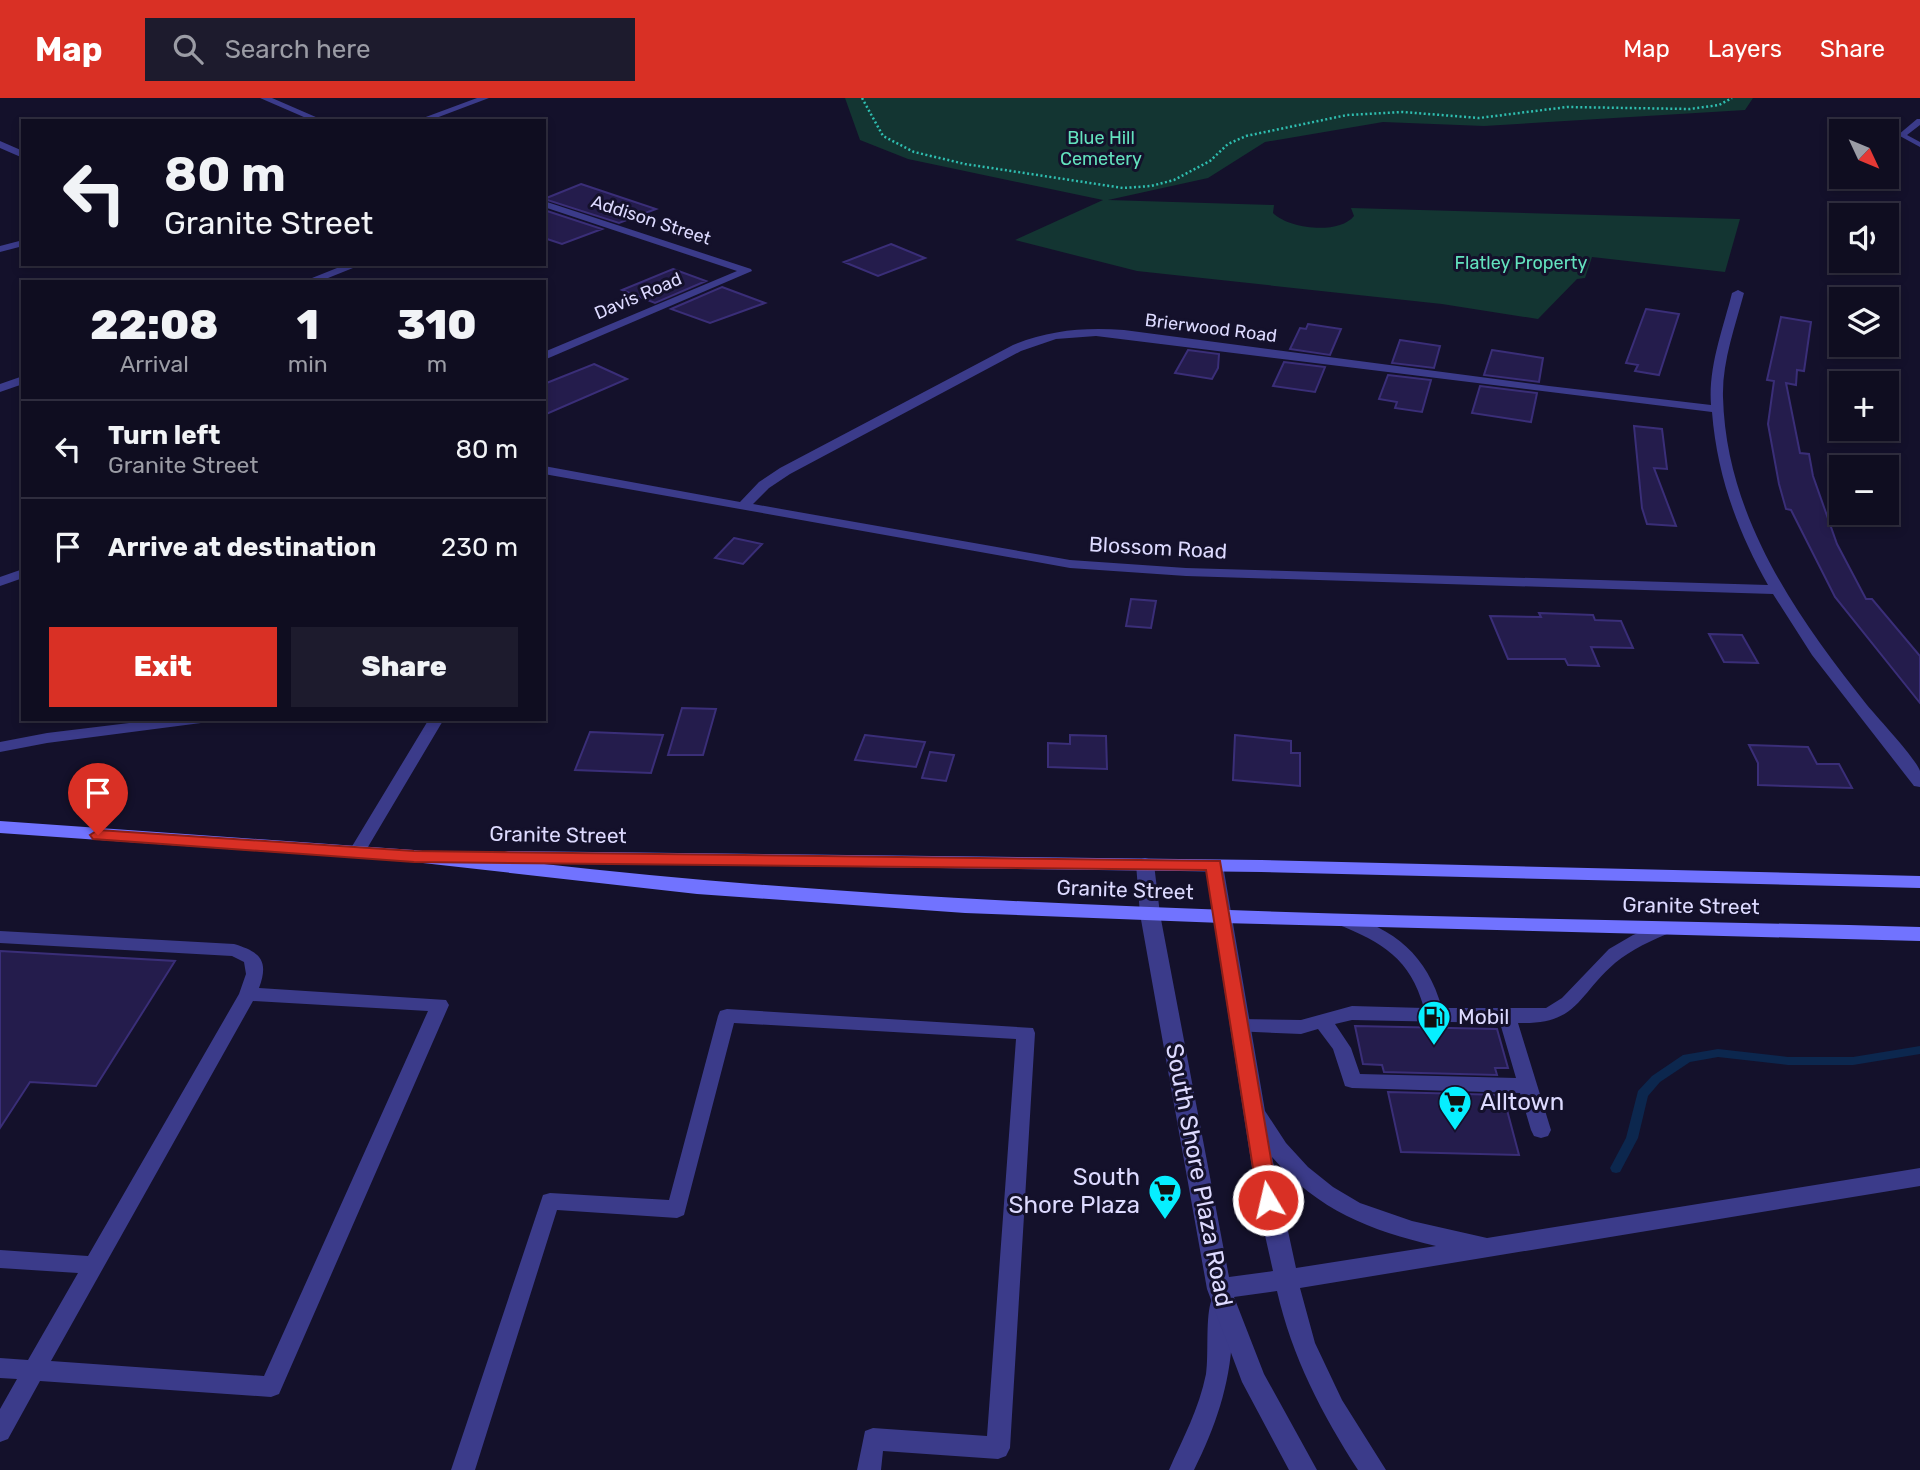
<!DOCTYPE html>
<meta charset="utf-8">
<style>
body{margin:0;font-family:Rubik,sans-serif;background:#1d1b2d;color:#f1f3f6;height:100vh;display:flex;flex-direction:column;font-size:26px;white-space:nowrap}
*{box-sizing:border-box;margin:0}
p{font-size:23px;color:#9b9ca5}
.icon{flex:none;width:38px;height:38px;fill:none;stroke:currentColor;stroke-width:2;stroke-linecap:round;stroke-linejoin:round}
.map{position:relative;flex:1;overflow:hidden}
.side{position:absolute;left:21px;top:182px;width:525px;height:441px;display:flex;flex-direction:column;background:#0f0d20;border-radius:0px;box-shadow:0 4px 10px #0003,0 0 0 2px #2f2d3e}
.side>*{flex:none}
.top-card{position:absolute;left:21px;top:21px;width:525px;height:147px;border-radius:0px;box-shadow:0 4px 10px #0003,0 0 0 2px #2f2d3e;background:#0f0d20;color:#f1f3f6;overflow:hidden}
.needle{width:46px;rotate:134deg}
.fabs{position:absolute;left:1829px;top:21px;display:grid;gap:14px}
.fabs a{display:grid;place-items:center;width:70px;height:70px;border-radius:0px;background:#0f0d20;box-shadow:0 4px 10px #0003,0 0 0 2px #2f2d3e;font-size:35px}
.pin{position:absolute;display:grid;place-items:center;width:60px;height:60px;color:#fff;margin:-72px -30px;border-radius:50% 50% 50% 0;rotate:-45deg;box-shadow:0 0 7px #0007}
.pin .icon{rotate:45deg}
.me{position:absolute;width:77px;margin:-38px;rotate:351deg;stroke-linejoin:round;filter:drop-shadow(0 0 5px #0008)}
.turn{display:flex;align-items:center;gap:24px;height:147px;padding:0 28px;font-size:32px}
.turn .icon{width:91px;height:91px;stroke-width:2.5}
.turn b{display:block;font-size:49px;line-height:60px}
.eta{display:flex;justify-content:space-evenly;align-items:center;height:119px;text-align:center}
.eta b{font-size:42px;font-weight:800;line-height:49px}
.button{display:flex;gap:14px;margin-top:auto;padding:14px 28px}
.button a{flex:1;height:80px;border-radius:0px;background:#d93025;color:#fff;font-size:28px;font-weight:800;line-height:80px;text-align:center}
.button a+a{background:#1d1b2d;color:#f1f3f6}
ul{padding:0;list-style:none}
li{display:flex;align-items:center;gap:21px;height:98px;padding:0 28px;border-top:2px solid #2f2d3e}
li div{flex:1}
li b{display:block;font-size:26px}
li em{font-style:normal}
header{display:flex;align-items:center;gap:42px;box-sizing:border-box;height:98px;padding:0 35px;background:#d93025;color:#fff}
header strong{font-size:33px}
nav{display:flex;gap:38px;margin-inline-start:auto;font-size:24px}
.search{width:490px;height:63px;background:#1d1b2d;display:flex;align-items:center;gap:18px;box-sizing:border-box;padding:0 24px;border-radius:0px;color:#9b9ca5;font-size:26px}
.map>svg:first-child{display:block}
.green{fill:#133532}
.lines{fill:none;stroke-linecap:round;stroke-linejoin:round}
.stream{fill:#0c274e;fill-rule:evenodd}
.building{fill:#241c4c;stroke:#3a2e78;stroke-width:2}
.path{stroke:#2fbeb0;stroke-width:2.5;stroke-dasharray:2 2.5;stroke-linecap:butt}
.service{fill:#3b3b8a;fill-rule:evenodd}
.minor{fill:#3b3b8a;fill-rule:evenodd}
.tertiary{fill:#3b3b8a;fill-rule:evenodd}
.secondary{fill:#7173ff;fill-rule:evenodd}
.route{fill:#d93025;stroke:#8d1f18;stroke-width:2}
.labels{text-anchor:middle;stroke-width:6;stroke-linejoin:round;paint-order:stroke}
.far-park-label{font-size:18px;fill:#63e2be;stroke:#14112b}
.far-street-label{font-size:18px;fill:#dddaff;stroke:#14112b}
.street-label{font-size:21px;fill:#dddaff;stroke:#14112b}
.poi-label{font-size:21px;fill:#dddaff;stroke:#14112b;text-anchor:start}
.near-poi-label{font-size:24px;fill:#dddaff;stroke:#14112b;text-anchor:start}
.near-street-label{font-size:24px;fill:#dddaff;stroke:#14112b}
</style>
<header>
<strong>Map</strong>
<div class="search"><svg class="icon" aria-label="search" viewBox="0 0 24 24"><circle cx="10" cy="10" r="6"/><path d="M15 15l6 6"/></svg>Search here</div>
<nav><a>Map</a><a>Layers</a><a>Share</a></nav>
</header>
<div class="map">
<svg width="1920" height="1372" viewBox="0 0 1920 1372">
<rect width="100%" height="100%" fill="#14112b"/>
<path class="green" d="M 845,0 L 1753,0 L 1745,12 L 1484,28 L 1383,24 L 1265,44 L 1208,80 L 1108,102 L 1274,107 L 1273,115 C 1289,131 1339,137 1354,118 L 1351,110 L 1740,121 L 1725,174 L 1592,159 L 1585,180 L 1577,181 L 1538,221 L 1442,206 L 1137,173 L 1015,142 L 1103,102 L 908,61 L 860,42 Z"/>
<g class="lines">
<path class="stream" d="M 1920,948 L 1920,956 L 1853,967 L 1788,967 L 1718,959 L 1690,964 L 1660,984 L 1648,998 L 1638,1040 L 1620,1074 L 1616,1075 L 1612,1074 L 1610,1070 L 1626,1040 L 1638,993 L 1652,978 L 1683,957 L 1718,951 L 1788,959 L 1853,959 Z"/>
</g>
<path class="building" d="M 581,86 L 656,111 L 619,125 L 544,101 Z
M 544,112 L 602,131 L 562,146 L 544,140 Z
M 891,146 L 925,160 L 878,178 L 844,164 Z
M 673,171 L 706,183 L 655,205 L 622,192 Z
M 722,189 L 765,205 L 710,225 L 671,211 Z
M 1646,211 L 1679,216 L 1659,277 L 1635,273 L 1638,267 L 1626,265 Z
M 1781,219 L 1811,224 L 1804,273 L 1797,272 L 1796,287 L 1786,285 L 1800,355 L 1809,356 L 1813,378 L 1837,446 L 1866,501 L 1872,501 L 1920,558 L 1920,605 L 1835,499 L 1791,412 L 1786,411 L 1779,386 L 1768,326 L 1774,283 L 1767,282 Z
M 1308,226 L 1341,231 L 1330,257 L 1290,251 L 1300,230 L 1306,231 Z
M 1400,242 L 1440,248 L 1434,270 L 1392,265 Z
M 1188,252 L 1219,256 L 1218,270 L 1212,281 L 1175,275 Z
M 1492,252 L 1543,260 L 1539,284 L 1484,277 Z
M 1284,264 L 1325,269 L 1315,294 L 1273,288 Z
M 594,266 L 627,281 L 544,317 L 544,286 Z
M 1388,277 L 1431,282 L 1422,314 L 1395,310 L 1397,304 L 1379,301 Z
M 1480,288 L 1537,295 L 1531,324 L 1472,315 Z
M 1634,328 L 1662,331 L 1667,371 L 1654,370 L 1676,428 L 1647,426 L 1642,410 Z
M 734,440 L 762,446 L 743,466 L 715,460 Z
M 1131,501 L 1156,503 L 1151,530 L 1126,528 Z
M 1539,515 L 1593,517 L 1595,522 L 1621,523 L 1633,550 L 1591,549 L 1599,568 L 1568,567 L 1565,561 L 1508,561 L 1490,518 L 1541,519 Z
M 1709,536 L 1742,537 L 1758,565 L 1724,564 Z
M 682,610 L 716,611 L 703,657 L 668,657 Z
M 590,634 L 663,637 L 651,675 L 575,672 Z
M 865,637 L 925,644 L 916,669 L 855,662 Z
M 1070,637 L 1106,638 L 1107,671 L 1048,669 L 1048,645 L 1070,646 Z
M 1235,637 L 1291,643 L 1291,655 L 1300,655 L 1300,688 L 1233,682 Z
M 1749,647 L 1808,649 L 1817,666 L 1839,666 L 1852,690 L 1758,687 L 1758,665 Z
M 930,654 L 954,657 L 946,683 L 922,680 Z
M 0,853 L 175,863 L 96,988 L 30,984 L 0,1030 Z
M 1355,928 L 1497,931 L 1508,970 L 1495,970 L 1497,977 L 1384,974 L 1382,967 L 1363,966 Z
M 1388,994 L 1503,997 L 1519,1057 L 1401,1054 Z"/>
<g class="lines">
<path class="path" d="M 862,0 L 883,38 L 914,54 L 965,66 L 1123,90 L 1151,88 L 1174,82 L 1210,63 L 1228,46 L 1246,38 L 1347,17 L 1403,14 L 1479,20 L 1567,9 L 1690,11 L 1719,7 L 1732,0"/>
<path class="service" d="M 1917,21 L 1920,21 L 1920,27 L 1907,37 L 1920,44 L 1920,49 L 1898,37 Z
M 162,621 L 208,621 L 201,625 L 47,645 L 0,654 L 0,644 L 47,635 Z
M 429,621 L 444,621 L 362,759 L 350,759 L 348,755 Z
M 1343,816 C 1395,831 1427,857 1442,910 L 1546,910 L 1562,900 L 1609,851 L 1633,837 L 1666,824 L 1672,826 L 1675,830 L 1672,834 C 1652,842 1632,851 1615,865 C 1577,898 1578,927 1518,925 L 1551,1032 L 1548,1038 L 1541,1040 L 1534,1038 L 1531,1032 L 1520,995 L 1352,990 L 1345,988 L 1333,951 L 1318,931 L 1301,936 L 1233,933 L 1231,928 L 1233,923 L 1240,921 L 1301,922 L 1352,908 L 1424,910 C 1410,860 1383,845 1337,826 L 1334,822 L 1337,818 ZM 1352,922 L 1500,925 L 1516,980 L 1360,976 L 1351,950 L 1335,926 Z
M 0,833 L 234,846 C 261,854 269,863 259,890 L 446,902 L 449,907 L 279,1296 L 271,1299 L 40,1283 L 8,1341 L 0,1344 L 0,1311 L 17,1281 L 0,1280 L 0,1260 L 28,1262 L 78,1175 L 0,1170 L 0,1152 L 88,1158 L 239,896 L 246,876 L 244,864 L 232,858 L 0,845 ZM 253,903 L 428,913 L 264,1278 L 51,1263 Z
M 727,911 L 1033,930 L 1035,935 L 1010,1350 L 1006,1358 L 998,1361 L 883,1353 L 881,1372 L 857,1372 L 865,1333 L 873,1330 L 987,1338 L 1016,941 L 734,925 L 684,1117 L 677,1120 L 557,1112 L 475,1372 L 451,1372 L 543,1097 L 550,1095 L 669,1102 L 718,918 L 720,913 Z
M 1220,1198 L 1228,1201 C 1233,1213 1232,1227 1232,1240 C 1230,1287 1215,1330 1194,1372 L 1169,1372 C 1183,1340 1199,1311 1206,1276 C 1209,1256 1205,1217 1212,1201 Z"/>
<path class="minor" d="M 260,0 L 272,0 L 325,23 L 313,23 Z
M 477,0 L 489,0 L 428,23 L 415,23 Z
M 0,43 L 23,53 L 23,60 L 0,50 Z
M 544,103 L 751,171 L 752,173 L 544,262 L 544,254 L 737,173 L 544,109 Z
M 23,142 L 23,148 L 0,154 L 0,148 Z
M 347,166 L 363,166 L 318,184 L 302,184 Z
M 1738,192 L 1744,195 C 1735,229 1722,264 1723,299 C 1726,418 1796,518 1867,607 C 1877,619 1917,662 1920,673 C 1920,678 1920,685 1920,689 L 1914,688 L 1812,557 L 1773,496 L 1186,478 L 1070,470 L 544,376 L 544,368 L 740,404 L 759,384 L 780,370 L 1013,247 C 1049,232 1085,229 1124,232 L 1549,288 L 1711,307 C 1708,269 1723,231 1732,195 ZM 1096,238 L 1712,314 C 1717,377 1737,432 1768,487 L 1186,470 L 1070,462 L 753,406 L 769,390 L 790,376 L 1021,253 L 1056,241 Z
M 23,278 L 23,286 L 0,294 L 0,286 Z
M 23,471 L 23,480 L 0,488 L 0,479 Z"/>
<path class="tertiary" d="M 1145,760 L 1152,762 L 1154,766 L 1160,816 L 1229,1179 L 1273,1173 L 1257,1102 L 1205,767 L 1207,763 L 1221,763 L 1223,767 L 1265,1013 L 1286,1045 L 1308,1069 L 1333,1089 L 1360,1105 L 1412,1123 L 1487,1140 L 1920,1070 L 1920,1088 L 1300,1190 L 1315,1245 L 1342,1302 L 1386,1372 L 1358,1372 C 1322,1316 1292,1259 1277,1193 L 1234,1199 L 1264,1276 L 1317,1372 L 1289,1372 L 1242,1284 L 1207,1191 L 1140,816 L 1136,766 L 1138,762 ZM 1272,1059 C 1319,1113 1369,1132 1436,1148 L 1296,1170 Z"/>
<path class="secondary" d="M 0,723 L 414,752 L 500,762 L 501,755 L 508,753 L 1261,762 L 1920,778 L 1920,790 L 1261,774 L 535,765 C 994,817 1458,817 1920,829 L 1920,843 L 1222,825 L 965,815 L 697,796 L 414,764 L 0,735 Z"/>
</g>
<path class="route" d="M 98,732 L 414,753 L 1220,763 L 1278,1102 L 1275,1108 L 1268,1111 L 1261,1108 L 1258,1102 L 1206,772 L 414,764 L 93,741 L 90,737 Z"/>
<defs>
<symbol id="fuel-pin" viewBox="-11 -11 22 30"><path d="M0 17L-7.5 6A9.5 9.5 0 1 1 7.5 6Z" fill="#06efff" stroke="#14112b"/><path d="M-5.5-6h7V0h2V4h1.3V-2.5L3-4.5l.8-.8L6-3V5H2.5V1h-1V6h-7ZM-4.2-4.7v3.2H.2V-4.7Z" fill="#111"/></symbol>
<symbol id="supermarket-pin" viewBox="-11 -11 22 30"><path d="M0 17L-7.5 6A9.5 9.5 0 1 1 7.5 6Z" fill="#06efff" stroke="#14112b"/><path d="M-6-5.5h2.5l.6 2H6L4.5 2H-2.5L-4.4-4H-6ZM-1.5 3.2a1.3 1.3 0 1 0 .1 0ZM3 3.2a1.3 1.3 0 1 0 .1 0Z" fill="#111"/></symbol>
</defs>
<g fill-rule="evenodd">
<use href="#fuel-pin" x="1415" y="900" width="38" height="52"/>
<use href="#supermarket-pin" x="1436" y="985" width="38" height="52"/>
<use href="#supermarket-pin" x="1146" y="1074" width="38" height="52"/>
</g>
<g class="labels">
<g class="far-park-label">
<text x="1101" y="46">Blue Hill<tspan x="1101" dy="21">Cemetery</tspan></text>
<text x="1521" y="171">Flatley Property</text>
</g>
<g class="far-street-label">
<text transform="translate(651 122) rotate(18)" y="6">Addison Street</text>
<text transform="translate(638 198) rotate(-23)" y="6">Davis Road</text>
<text transform="translate(1211 230) rotate(7)" y="6">Brierwood Road</text>
</g>
<g class="street-label">
<text transform="translate(1158 450) rotate(3)" y="7">Blossom Road</text>
<text transform="translate(558 737) rotate(1)" y="7">Granite Street</text>
<text transform="translate(1125 792) rotate(2)" y="7">Granite Street</text>
<text transform="translate(1691 808) rotate(1)" y="7">Granite Street</text>
</g>
<g class="poi-label">
<text x="1458" y="926">Mobil</text>
</g>
<g class="near-poi-label">
<text x="1480" y="1012">Alltown</text>
<text x="1140" y="1087" text-anchor="end">South<tspan x="1140" dy="28">Shore Plaza</tspan></text>
</g>
<g class="near-street-label">
<text transform="translate(1199 1077) rotate(79)" y="8">South Shore Plaza Road</text>
</g>
</g>
</svg>
<div class="fabs">
<a><svg class="needle" viewBox="-14 -14 28 28"><path d="M0-13l5 13h-10z" fill="#e53935"/><path d="M0 13l5-13h-10z" fill="#9b9ca5"/></svg></a>
<a><svg class="icon" aria-label="sound" viewBox="0 0 24 24"><path d="M4 9h4l5-4v14l-5-4H4zM17 9q2 3 0 6"/></svg></a>
<a><svg class="icon" aria-label="layers" viewBox="0 0 24 24"><path d="M12 4l9 5-9 5-9-5zM3 14l9 5 9-5"/></svg></a>
<a>+</a>
<a>−</a>
</div>
<div class="pin" style="left:98px;top:737px;background:#d93025"><svg class="icon" aria-label="arrive" viewBox="0 0 24 24"><path d="M6 21V4h12l-3 4 3 4H6"/></svg></div>
<svg class="me" style="left:1268px;top:1102px" viewBox="-20 -20 40 40"><circle r="17" fill="#d93025" stroke="#fff" stroke-width="3"/><path d="M0-11L8 9 0 5-8 9z" fill="#fff"/></svg>
<div class="top-card">
<div class="turn"><svg class="icon" aria-label="left" viewBox="0 0 24 24"><path d="M17 20v-9H6M10 6l-5 5 5 5"/></svg><div><b>80 m</b>Granite Street</div></div>
</div>
<section class="side">
<div class="eta">
<div><b>22:08</b><p>Arrival</p></div>
<div><b>1</b><p>min</p></div>
<div><b>310</b><p>m</p></div>
</div>
<ul>
<li><svg class="icon" aria-label="left" viewBox="0 0 24 24"><path d="M17 20v-9H6M10 6l-5 5 5 5"/></svg><div><b>Turn left</b><p>Granite Street</p></div><em>80 m</em></li>
<li><svg class="icon" aria-label="arrive" viewBox="0 0 24 24"><path d="M6 21V4h12l-3 4 3 4H6"/></svg><div><b>Arrive at destination</b></div><em>230 m</em></li>
</ul>
<div class="button"><a>Exit</a><a>Share</a></div>
</section>
</div>
